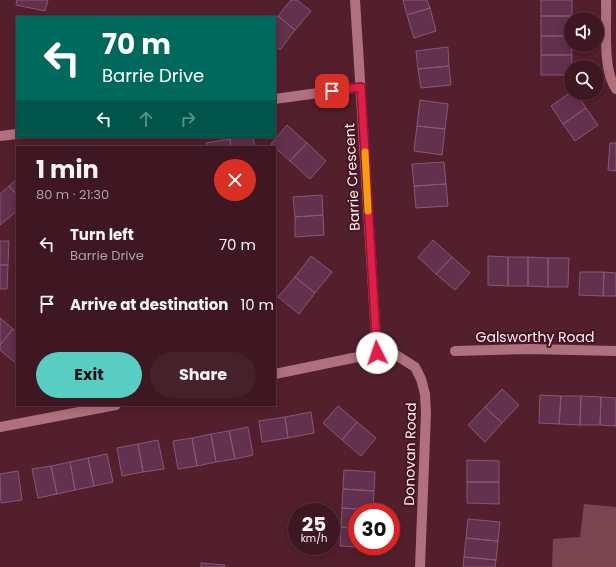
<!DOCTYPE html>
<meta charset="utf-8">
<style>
body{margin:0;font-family:Poppins,sans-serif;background:#46202a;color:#f1f3f6;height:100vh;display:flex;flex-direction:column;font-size:15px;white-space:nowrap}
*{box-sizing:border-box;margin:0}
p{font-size:13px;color:#ad9fa5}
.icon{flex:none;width:22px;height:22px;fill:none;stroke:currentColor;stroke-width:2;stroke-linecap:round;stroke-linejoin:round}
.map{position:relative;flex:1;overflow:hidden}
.panel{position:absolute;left:16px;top:146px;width:260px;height:260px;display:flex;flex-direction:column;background:#3f1722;border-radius:0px;box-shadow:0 2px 10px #0003,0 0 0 1px #583640}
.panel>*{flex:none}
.hud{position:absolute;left:16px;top:16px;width:260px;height:122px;border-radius:0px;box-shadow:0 2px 10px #0003,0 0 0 1px #583640;background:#00695c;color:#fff;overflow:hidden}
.controls{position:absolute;left:564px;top:12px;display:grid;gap:8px}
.controls a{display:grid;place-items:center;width:40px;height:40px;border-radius:50%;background:#3f1722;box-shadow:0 2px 10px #0003,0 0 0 1px #583640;font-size:20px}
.speed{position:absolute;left:288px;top:503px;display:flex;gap:8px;font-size:20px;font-weight:700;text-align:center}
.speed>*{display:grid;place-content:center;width:52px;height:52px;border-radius:50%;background:#3f1722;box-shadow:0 2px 10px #0003,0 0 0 1px #583640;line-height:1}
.speed small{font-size:10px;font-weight:400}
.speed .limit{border:6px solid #d22;background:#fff;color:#111}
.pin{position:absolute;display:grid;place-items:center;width:34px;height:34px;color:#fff;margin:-17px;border-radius:8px;box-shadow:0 2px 6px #0006}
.me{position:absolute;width:44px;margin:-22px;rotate:356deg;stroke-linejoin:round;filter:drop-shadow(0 0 3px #0008)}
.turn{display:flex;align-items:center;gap:14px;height:84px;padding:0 20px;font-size:18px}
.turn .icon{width:52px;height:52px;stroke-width:2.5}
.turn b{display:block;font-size:28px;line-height:34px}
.lanes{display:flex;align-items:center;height:38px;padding:0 20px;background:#0003;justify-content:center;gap:20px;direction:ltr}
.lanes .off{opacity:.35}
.round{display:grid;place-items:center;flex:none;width:42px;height:42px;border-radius:21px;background:#46202a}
.summary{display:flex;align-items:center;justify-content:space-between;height:68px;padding:0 20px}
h1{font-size:24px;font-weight:700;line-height:30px}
.cta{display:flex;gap:8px;margin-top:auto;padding:8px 20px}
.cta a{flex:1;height:46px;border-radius:24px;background:#57cec1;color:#111;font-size:16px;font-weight:700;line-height:46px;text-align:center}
.cta a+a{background:#46202a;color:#f1f3f6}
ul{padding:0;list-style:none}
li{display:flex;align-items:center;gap:12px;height:60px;padding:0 20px}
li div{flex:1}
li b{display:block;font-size:15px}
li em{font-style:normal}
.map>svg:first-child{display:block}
.green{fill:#7a4551}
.building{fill:#62314d;stroke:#8a5673}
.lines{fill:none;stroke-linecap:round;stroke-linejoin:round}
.minor{stroke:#af717e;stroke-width:10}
.tertiary{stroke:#af717e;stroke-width:10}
.route-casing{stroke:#92132f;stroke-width:10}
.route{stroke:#e11d48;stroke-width:7}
.slow{stroke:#f59e0b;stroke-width:7}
.labels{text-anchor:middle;stroke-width:4;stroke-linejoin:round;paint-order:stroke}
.street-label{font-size:14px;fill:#fdeff1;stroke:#481424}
</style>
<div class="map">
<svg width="616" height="567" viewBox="0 0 616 567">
<rect width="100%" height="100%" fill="#541f2d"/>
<path class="green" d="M 584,504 L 616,507 L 616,567 L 552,567 L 553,539 L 580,537 Z"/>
<path class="building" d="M 17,0 L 48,0 L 45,11 L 16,5 Z
M 291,0 L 297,0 L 311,11 L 295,30 L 278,16 Z
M 403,0 L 427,0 L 430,8 L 407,15 Z
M 541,0 L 572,0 L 572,16 L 541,16 Z
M 430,8 L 436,31 L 414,38 L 407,15 Z
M 278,16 L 295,30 L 280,50 L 275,46 L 275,19 Z
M 541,16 L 572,16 L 571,36 L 541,36 Z
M 541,36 L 571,36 L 572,55 L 541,55 Z
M 448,47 L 449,66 L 418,69 L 416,51 Z
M 541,55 L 572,55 L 571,75 L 541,75 Z
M 449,66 L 451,85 L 421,88 L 418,69 Z
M 571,92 L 576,93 L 586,108 L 563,124 L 551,106 Z
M 420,100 L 448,104 L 445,129 L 417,126 Z
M 586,108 L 598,125 L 575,141 L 563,124 Z
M 287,125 L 307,143 L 290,161 L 271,144 Z
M 417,126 L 445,129 L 442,155 L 414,151 Z
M 242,137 L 253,137 L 255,147 L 231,147 L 230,139 Z
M 230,139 L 231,147 L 207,147 L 206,143 Z
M 307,143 L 326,161 L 310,179 L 290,161 Z
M 610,143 L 616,143 L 616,171 L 608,170 Z
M 444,162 L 446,184 L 414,186 L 412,164 Z
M 17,179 L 17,195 L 9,186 Z
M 446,184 L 448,206 L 416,208 L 414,186 Z
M 9,186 L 17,195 L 17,211 L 0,225 L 0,194 Z
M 322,195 L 323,215 L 295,217 L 293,197 Z
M 323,215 L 324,235 L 295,237 L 295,217 Z
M 433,240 L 452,257 L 436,274 L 418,257 Z
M 0,241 L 9,241 L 8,265 L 0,265 Z
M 311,256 L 332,272 L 315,293 L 295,277 Z
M 488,256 L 508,257 L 508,286 L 488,285 Z
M 452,257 L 470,273 L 455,290 L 436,274 Z
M 508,257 L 528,257 L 528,286 L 508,286 Z
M 528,257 L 548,258 L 548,287 L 528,286 Z
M 548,258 L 569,258 L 568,287 L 548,287 Z
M 0,265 L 8,265 L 7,289 L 0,289 Z
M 580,272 L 604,272 L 603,296 L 579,295 Z
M 604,272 L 616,273 L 616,296 L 603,296 Z
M 295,277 L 315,293 L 299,314 L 278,297 Z
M 0,318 L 13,329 L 0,345 Z
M 13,329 L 17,332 L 17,364 L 0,350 L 0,345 Z
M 502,389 L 519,405 L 502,423 L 485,407 Z
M 540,395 L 561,396 L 559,424 L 539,423 Z
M 561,396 L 581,396 L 580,425 L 559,424 Z
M 581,396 L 601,397 L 600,425 L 580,425 Z
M 601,397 L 616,398 L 616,426 L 600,425 Z
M 338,406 L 357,422 L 342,440 L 323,423 Z
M 485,407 L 502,423 L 485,442 L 468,425 Z
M 311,412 L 314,433 L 288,438 L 285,417 Z
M 285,417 L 288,438 L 262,442 L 259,421 Z
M 357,422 L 376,438 L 361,456 L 342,440 Z
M 248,427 L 253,455 L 235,459 L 229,431 Z
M 229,431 L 235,459 L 216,462 L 211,434 Z
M 211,434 L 216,462 L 197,466 L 192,438 Z
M 192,438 L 197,466 L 178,469 L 173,441 Z
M 158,440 L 164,469 L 143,472 L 138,444 Z
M 138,444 L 143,472 L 122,476 L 117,448 Z
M 107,454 L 113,482 L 94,486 L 88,458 Z
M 88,458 L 94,486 L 75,490 L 70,462 Z
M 467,460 L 499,461 L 499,482 L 467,482 Z
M 70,462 L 75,490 L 57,494 L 51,466 Z
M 51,466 L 57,494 L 38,498 L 32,469 Z
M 344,470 L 375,472 L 374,491 L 343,489 Z
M 18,471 L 22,500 L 1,503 L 0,474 Z
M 467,482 L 499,482 L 499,504 L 467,503 Z
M 343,489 L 374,491 L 373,510 L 342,508 Z
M 342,508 L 373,510 L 373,512 L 357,512 L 357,528 L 341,527 Z
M 468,519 L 500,522 L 498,541 L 466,538 Z
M 341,527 L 357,528 L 357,546 L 371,546 L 371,548 L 340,546 Z
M 466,538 L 498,541 L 496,560 L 464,557 Z
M 464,557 L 496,560 L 495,567 L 463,567 Z
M 201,563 L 225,565 L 224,567 L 201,567 Z"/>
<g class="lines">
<path class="minor" d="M 355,0 L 377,353
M 606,0 C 607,24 602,70 616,89
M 275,99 L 361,87
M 0,136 L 17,134
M 455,351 L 530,349 L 616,351"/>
<path class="tertiary" d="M 275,374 L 377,353 L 396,355 L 415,367 L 421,379 L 425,394 L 426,413 L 420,567
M 0,427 L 116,405"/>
</g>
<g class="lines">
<defs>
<path id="route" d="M 332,91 L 361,87 L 377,353"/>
</defs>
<use href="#route" class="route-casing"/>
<use href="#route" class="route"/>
<path class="slow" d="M 365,152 L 368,211"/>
</g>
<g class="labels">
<g class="street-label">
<text transform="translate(352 177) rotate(-93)" y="5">Barrie Crescent</text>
<text x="535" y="342">Galsworthy Road</text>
<text transform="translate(410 454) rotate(-89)" y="5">Donovan Road</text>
</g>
</g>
</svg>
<div class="controls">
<a><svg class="icon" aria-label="sound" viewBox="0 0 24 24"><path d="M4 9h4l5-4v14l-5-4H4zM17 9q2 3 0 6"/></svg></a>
<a><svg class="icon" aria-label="search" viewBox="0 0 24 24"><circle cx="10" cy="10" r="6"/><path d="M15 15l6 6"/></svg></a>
</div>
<div class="speed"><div>25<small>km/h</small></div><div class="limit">30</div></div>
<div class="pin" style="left:332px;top:91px;background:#d93025"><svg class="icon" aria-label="arrive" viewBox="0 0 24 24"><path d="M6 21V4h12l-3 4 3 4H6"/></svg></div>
<svg class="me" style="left:377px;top:353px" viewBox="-20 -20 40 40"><circle r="19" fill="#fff"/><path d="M0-13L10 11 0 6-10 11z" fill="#e11d48"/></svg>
<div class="hud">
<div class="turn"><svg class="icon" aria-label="left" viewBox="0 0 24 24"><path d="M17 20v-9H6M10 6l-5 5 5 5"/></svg><div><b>70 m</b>Barrie Drive</div></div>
<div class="lanes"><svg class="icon" aria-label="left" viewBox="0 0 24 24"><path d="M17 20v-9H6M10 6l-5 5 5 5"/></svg><svg class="icon off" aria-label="ahead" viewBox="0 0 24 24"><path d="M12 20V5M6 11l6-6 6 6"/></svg><svg class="icon off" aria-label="right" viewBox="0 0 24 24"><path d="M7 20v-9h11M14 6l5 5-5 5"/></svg></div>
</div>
<section class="panel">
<div class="summary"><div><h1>1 min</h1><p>80 m · 21:30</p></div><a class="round" style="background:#d93025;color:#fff"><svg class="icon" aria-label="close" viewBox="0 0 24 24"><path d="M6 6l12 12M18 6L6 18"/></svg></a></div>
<ul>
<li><svg class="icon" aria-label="left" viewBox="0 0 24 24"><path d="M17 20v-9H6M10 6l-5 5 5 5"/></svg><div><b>Turn left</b><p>Barrie Drive</p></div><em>70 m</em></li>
<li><svg class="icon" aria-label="arrive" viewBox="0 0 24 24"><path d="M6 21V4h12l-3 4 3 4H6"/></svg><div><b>Arrive at destination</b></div><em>10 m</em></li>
</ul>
<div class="cta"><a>Exit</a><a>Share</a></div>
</section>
</div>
